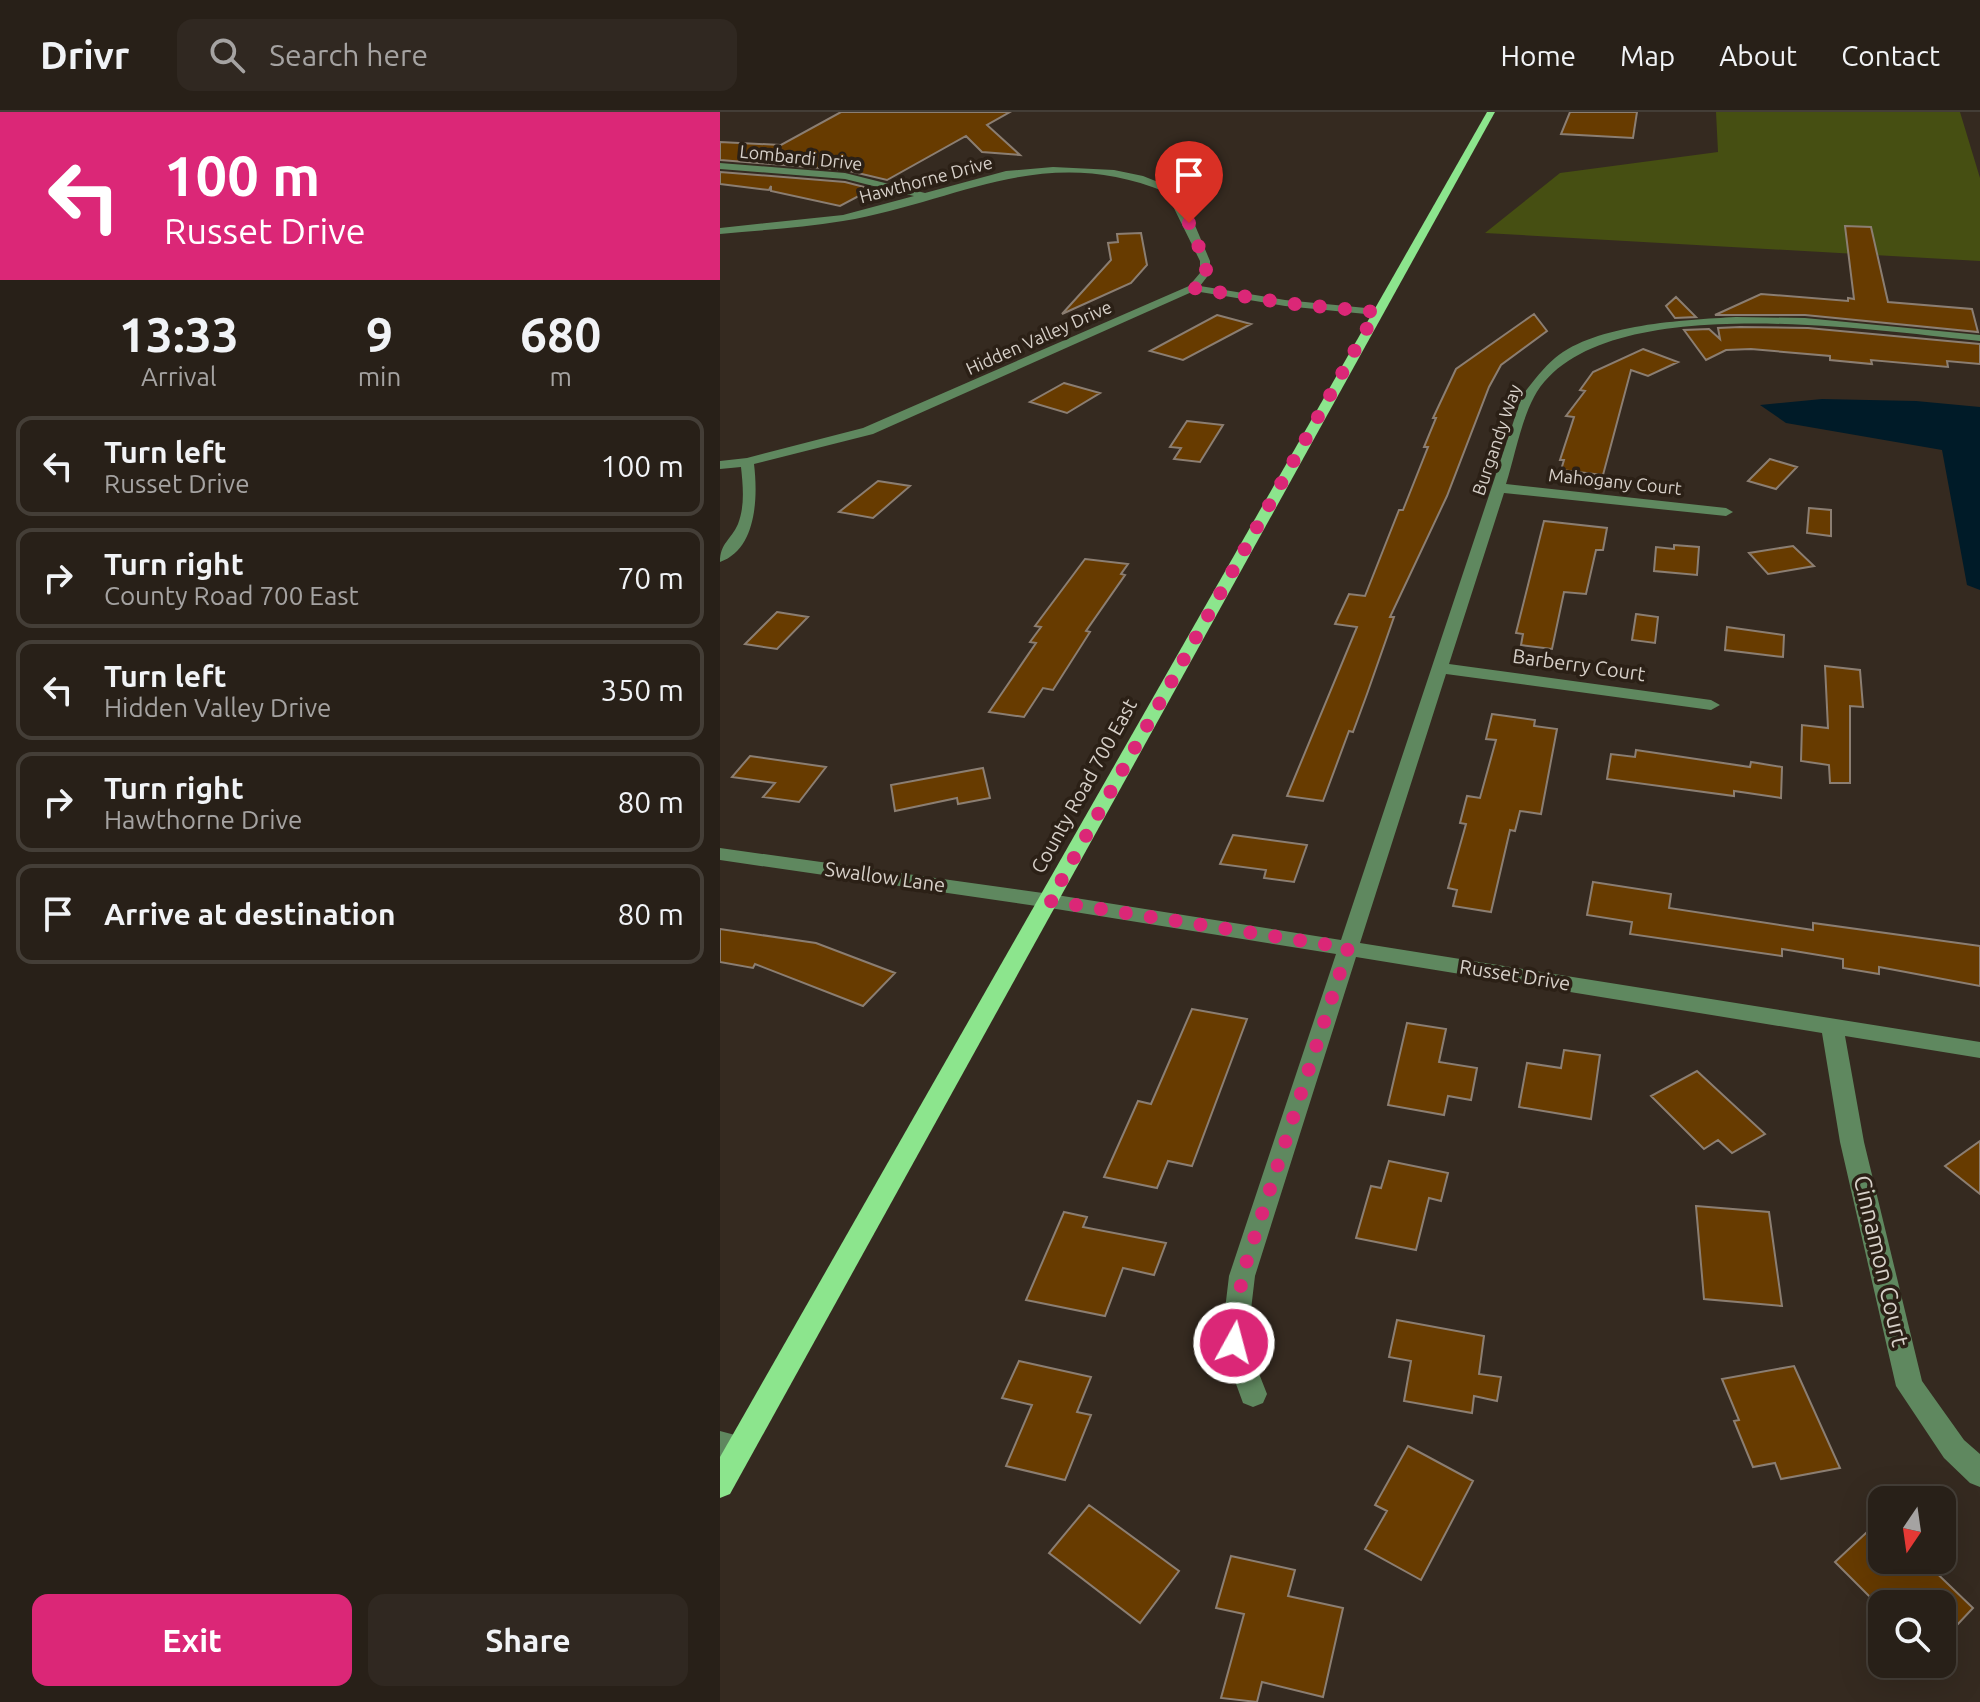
<!DOCTYPE html>
<style>
body{margin:0;font-family:Ubuntu,sans-serif;background:#302821;color:#f1f3f6;height:100vh;display:flex;flex-direction:column;font-size:30px;white-space:nowrap}
*{box-sizing:border-box;margin:0}
p{font-size:26px;color:#a5a3a2}
.icon{flex:none;width:44px;height:44px;fill:none;stroke:currentColor;stroke-width:2;stroke-linecap:round;stroke-linejoin:round}
.map{position:relative;flex:1;overflow:hidden}
.sheet{display:flex;flex-direction:column;background:#282018;width:720px}
.sheet>*{flex:none}
.banner{background:#db2777;color:#fff;overflow:hidden}
.needle{width:52px;rotate:193deg}
.buttons{position:absolute;left:1148px;top:1374px;display:grid;gap:16px}
.buttons a{display:grid;place-items:center;width:88px;height:88px;border-radius:16px;background:#282018;box-shadow:0 8px 32px #0002,0 0 0 2px #443e37;font-size:40px}
.pin{position:absolute;display:grid;place-items:center;width:68px;height:68px;color:#fff;margin:-82px -34px;border-radius:50% 50% 50% 0;rotate:-45deg;box-shadow:0 0 8px #0007}
.pin .icon{rotate:45deg}
.me{position:absolute;width:88px;margin:-44px;rotate:7deg;stroke-linejoin:round;filter:drop-shadow(0 0 6px #0008)}
.turn{display:flex;align-items:center;gap:28px;height:168px;padding:0 32px;font-size:36px}
.turn .icon{width:104px;height:104px;stroke-width:2.5}
.turn b{display:block;font-size:56px;line-height:68px}
.eta{display:flex;justify-content:space-evenly;align-items:center;height:136px;text-align:center}
.eta b{font-size:48px;font-weight:600;line-height:56px}
.primary-button{display:flex;gap:16px;margin-top:auto;padding:16px 32px}
.primary-button a{flex:1;height:92px;border-radius:16px;background:#db2777;color:#fff;font-size:32px;font-weight:600;line-height:92px;text-align:center}
.primary-button a+a{background:#302821;color:#f1f3f6}
ul{padding:0;list-style:none}
li{display:flex;align-items:center;gap:24px;height:100px;margin:0 16px 12px;padding:0 16px;border:4px solid #443e37;border-radius:16px}
li div{flex:1}
li b{display:block;font-size:30px}
li em{font-style:normal}
header{display:flex;align-items:center;gap:48px;box-sizing:border-box;height:112px;padding:0 40px;background:#282018;border-bottom:2px solid #443e37}
header strong{font-size:38px}
nav{display:flex;gap:44px;margin-inline-start:auto;font-size:28px}
.search{width:560px;height:72px;background:#302821;display:flex;align-items:center;gap:20px;box-sizing:border-box;padding:0 28px;border-radius:16px;color:#a5a3a2;font-size:30px}
main{display:flex;flex:1;min-height:0}
.map>svg:first-child{display:block}
.green{fill:#464f12}
.water{fill:#001b28}
.building{fill:#673b00;stroke:#8b7e72;stroke-width:2}
.lines{fill:none;stroke-linecap:round;stroke-linejoin:round}
.minor{fill:#5f885f;fill-rule:evenodd}
.major{fill:#8ce58d;fill-rule:evenodd}
.route{stroke:#db2777;stroke-width:14;stroke-dasharray:0 25.2}
.labels{text-anchor:middle;stroke-width:7;stroke-linejoin:round;paint-order:stroke}
.far-street-label{font-size:18px;fill:#d7d0c9;stroke:#2b2016}
.street-label{font-size:20px;fill:#d7d0c9;stroke:#2b2016}
.near-street-label{font-size:24px;fill:#d7d0c9;stroke:#2b2016}
</style>
<header>
<strong>Drivr</strong>
<div class="search"><svg class="icon" aria-label="search" viewBox="0 0 24 24"><circle cx="10" cy="10" r="6"/><path d="M15 15l6 6"/></svg>Search here</div>
<nav><a>Home</a><a>Map</a><a>About</a><a>Contact</a></nav>
</header>
<main>
<section class="sheet">
<div class="banner">
<div class="turn"><svg class="icon" aria-label="left" viewBox="0 0 24 24"><path d="M17 20v-9H6M10 6l-5 5 5 5"/></svg><div><b>100 m</b>Russet Drive</div></div>
</div>
<div class="eta">
<div><b>13:33</b><p>Arrival</p></div>
<div><b>9</b><p>min</p></div>
<div><b>680</b><p>m</p></div>
</div>
<ul>
<li><svg class="icon" aria-label="left" viewBox="0 0 24 24"><path d="M17 20v-9H6M10 6l-5 5 5 5"/></svg><div><b>Turn left</b><p>Russet Drive</p></div><em>100 m</em></li>
<li><svg class="icon" aria-label="right" viewBox="0 0 24 24"><path d="M7 20v-9h11M14 6l5 5-5 5"/></svg><div><b>Turn right</b><p>County Road 700 East</p></div><em>70 m</em></li>
<li><svg class="icon" aria-label="left" viewBox="0 0 24 24"><path d="M17 20v-9H6M10 6l-5 5 5 5"/></svg><div><b>Turn left</b><p>Hidden Valley Drive</p></div><em>350 m</em></li>
<li><svg class="icon" aria-label="right" viewBox="0 0 24 24"><path d="M7 20v-9h11M14 6l5 5-5 5"/></svg><div><b>Turn right</b><p>Hawthorne Drive</p></div><em>80 m</em></li>
<li><svg class="icon" aria-label="arrive" viewBox="0 0 24 24"><path d="M6 21V4h12l-3 4 3 4H6"/></svg><div><b>Arrive at destination</b></div><em>80 m</em></li>
</ul>
<div class="primary-button"><a>Exit</a><a>Share</a></div>
</section>
<div class="map">
<svg width="1260" height="1590" viewBox="0 0 1260 1590">
<rect width="100%" height="100%" fill="#352a20"/>
<path class="green" d="M 996,0 L 1240,0 L 1260,66 L 1260,149 L 765,121 L 840,61 L 998,40 Z"/>
<path class="water" d="M 1102,287 L 1196,289 L 1260,295 L 1260,478 L 1247,473 L 1222,338 L 1066,311 L 1040,293 Z"/>
<path class="building" d="M 121,0 L 290,0 L 267,13 L 300,43 L 262,40 L 246,24 L 167,68 L 125,58 L 0,48 L 0,30 L 61,33 Z
M 850,0 L 917,0 L 913,26 L 841,22 Z
M 0,60 L 125,70 L 152,77 L 120,94 L 51,79 L 51,74 L 49,78 L 0,72 Z
M 1125,114 L 1151,115 L 1168,190 L 1252,197 L 1258,220 L 1085,203 L 995,203 L 1041,182 L 1128,189 L 1128,186 L 1134,187 Z
M 421,121 L 427,153 L 411,171 L 342,202 L 391,148 L 388,131 L 398,130 L 397,122 Z
M 956,185 L 976,205 L 955,206 L 946,194 Z
M 814,202 L 827,219 L 781,253 L 769,275 L 727,384 L 670,505 L 674,505 L 647,582 L 633,620 L 629,619 L 603,689 L 567,684 L 637,515 L 615,512 L 629,482 L 645,484 L 679,398 L 683,398 L 708,335 L 704,335 L 716,306 L 713,306 L 736,257 Z
M 497,203 L 531,212 L 463,248 L 430,239 Z
M 1020,215 L 1088,216 L 1260,232 L 1260,252 L 1227,249 L 1228,255 L 1151,248 L 1152,252 L 1110,248 L 1110,244 L 1031,237 L 1006,238 L 986,248 L 964,218 L 989,217 L 1000,227 L 998,216 Z
M 923,237 L 958,250 L 928,264 L 911,258 L 883,363 L 841,358 L 844,348 L 840,348 L 854,305 L 846,304 L 865,279 L 860,278 L 873,260 Z
M 344,271 L 380,281 L 347,301 L 310,290 Z
M 467,309 L 503,313 L 480,350 L 454,347 L 461,336 L 450,335 Z
M 1050,347 L 1077,355 L 1056,377 L 1028,369 Z
M 158,369 L 190,374 L 153,406 L 119,400 Z
M 1089,396 L 1111,398 L 1111,424 L 1087,421 Z
M 824,409 L 887,416 L 883,438 L 876,438 L 866,482 L 844,480 L 832,537 L 801,533 L 803,522 L 796,521 Z
M 954,433 L 979,435 L 977,463 L 934,459 L 936,435 L 954,437 Z
M 1073,434 L 1094,454 L 1048,462 L 1029,441 Z
M 365,447 L 408,452 L 401,462 L 405,463 L 366,519 L 370,520 L 333,578 L 323,576 L 304,605 L 269,600 L 316,531 L 310,530 L 321,515 L 315,514 Z
M 57,500 L 88,505 L 57,537 L 25,532 Z
M 916,502 L 938,505 L 935,531 L 912,528 Z
M 1007,515 L 1064,523 L 1063,545 L 1005,538 Z
M 1105,554 L 1140,558 L 1143,595 L 1130,594 L 1130,671 L 1110,671 L 1109,653 L 1081,649 L 1082,613 L 1108,616 Z
M 772,602 L 815,608 L 814,614 L 837,617 L 821,702 L 800,699 L 795,719 L 790,718 L 771,800 L 733,794 L 737,778 L 728,776 L 746,712 L 740,711 L 747,684 L 760,686 L 776,628 L 766,627 Z
M 916,638 L 1030,655 L 1031,650 L 1062,655 L 1061,686 L 1014,679 L 1014,684 L 887,667 L 891,642 L 915,645 Z
M 30,644 L 106,655 L 79,690 L 43,685 L 55,671 L 12,665 Z
M 263,656 L 270,686 L 238,692 L 237,686 L 175,699 L 171,673 Z
M 513,723 L 587,733 L 574,770 L 544,766 L 546,758 L 500,752 Z
M 873,770 L 951,782 L 949,796 L 1093,818 L 1093,811 L 1260,834 L 1260,874 L 1159,855 L 1159,862 L 1123,856 L 1123,847 L 1062,837 L 1062,844 L 910,822 L 912,810 L 867,803 Z
M 0,817 L 96,831 L 175,861 L 143,894 L 35,852 L 33,856 L 0,850 Z
M 472,897 L 527,907 L 472,1054 L 448,1049 L 437,1076 L 384,1065 L 418,989 L 431,992 Z
M 687,911 L 726,917 L 719,950 L 757,956 L 751,988 L 728,984 L 724,1003 L 668,993 Z
M 844,938 L 880,943 L 871,1007 L 799,995 L 807,951 L 841,956 Z
M 977,959 L 1045,1022 L 1012,1041 L 998,1028 L 984,1037 L 931,984 Z
M 1260,1029 L 1260,1082 L 1225,1054 Z
M 669,1049 L 728,1061 L 721,1089 L 709,1086 L 696,1138 L 636,1126 L 651,1074 L 661,1076 Z
M 976,1094 L 1049,1100 L 1062,1194 L 984,1187 Z
M 344,1100 L 367,1105 L 363,1115 L 446,1131 L 434,1163 L 403,1156 L 385,1204 L 306,1188 Z
M 677,1208 L 764,1224 L 759,1262 L 781,1265 L 777,1289 L 754,1284 L 752,1301 L 684,1289 L 691,1249 L 669,1245 Z
M 299,1249 L 371,1265 L 357,1300 L 371,1303 L 345,1368 L 286,1354 L 312,1293 L 282,1286 Z
M 1074,1254 L 1120,1356 L 1061,1367 L 1055,1351 L 1033,1355 L 1014,1309 L 1019,1308 L 1002,1267 Z
M 688,1334 L 753,1369 L 701,1468 L 645,1437 L 667,1399 L 655,1393 Z
M 369,1393 L 459,1459 L 420,1511 L 329,1441 Z
M 1162,1406 L 1162,1448 L 1203,1448 L 1253,1496 L 1222,1529 L 1222,1492 L 1157,1492 L 1115,1450 Z
M 511,1444 L 575,1458 L 568,1484 L 623,1496 L 603,1585 L 542,1570 L 537,1590 L 501,1586 L 524,1502 L 496,1496 Z"/>
<g class="lines">
<path class="minor" d="M 0,51 L 125,61 L 205,81 L 286,59 L 333,55 L 394,58 L 423,64 L 453,76 L 474,111 L 490,149 L 490,161 L 480,174 L 565,188 L 656,197 L 662,200 L 656,203 L 565,194 L 474,179 L 153,322 L 34,352 C 38,384 37,437 0,450 C 0,431 11,428 18,412 C 25,394 23,374 21,355 L 0,357 L 0,349 L 27,346 L 143,316 L 469,174 L 480,161 L 480,149 L 446,80 C 323,30 240,89 123,109 C 82,116 41,118 0,122 L 0,116 L 123,103 L 194,84 L 125,67 L 0,57 Z
M 1016,205 L 1085,206 L 1260,223 L 1260,229 C 1154,219 875,174 814,285 C 801,309 794,347 786,372 L 1006,396 L 1013,400 L 1006,404 L 784,381 L 729,552 L 991,588 L 1000,593 L 991,598 L 726,562 L 640,831 L 1260,930 L 1260,946 L 1125,924 L 1144,1030 L 1202,1269 L 1244,1328 L 1260,1342 L 1260,1375 L 1250,1371 L 1224,1346 L 1176,1274 L 1120,1030 L 1102,921 L 636,845 L 535,1164 L 527,1231 L 547,1282 L 543,1291 L 533,1295 L 523,1291 L 501,1231 L 509,1164 L 616,842 L 330,796 L 0,748 L 0,736 L 330,782 L 621,828 L 802,284 C 811,272 823,256 835,246 C 876,212 964,208 1016,205 Z
M 0,1319 L 30,1327 L 34,1336 L 30,1345 L 20,1349 L 0,1345 Z"/>
<path class="major" d="M 767,0 L 775,0 L 10,1382 L 0,1386 L 0,1345 Z"/>
</g>
<g class="lines">
<path class="route" d="M 469,111 L 487,155 L 483,166 L 473,176 L 565,191 L 656,200 L 330,789 L 628,836 L 522,1164 L 514,1231"/>
</g>
<g class="labels">
<g class="far-street-label">
<text transform="translate(81 46) rotate(6)" y="6">Lombardi Drive</text>
<text transform="translate(206 68) rotate(-15)" y="6">Hawthorne Drive</text>
<text transform="translate(319 226) rotate(-24)" y="6">Hidden Valley Drive</text>
<text transform="translate(777 328) rotate(-71)" y="6">Burgandy Way</text>
<text transform="translate(895 370) rotate(6)" y="6">Mahogany Court</text>
</g>
<g class="street-label">
<text transform="translate(859 553) rotate(8)" y="7">Barberry Court</text>
<text transform="translate(364 674) rotate(-61)" y="7">County Road 700 East</text>
<text transform="translate(165 765) rotate(8)" y="7">Swallow Lane</text>
<text transform="translate(795 863) rotate(9)" y="7">Russet Drive</text>
</g>
<g class="near-street-label">
<text transform="translate(1161 1149) rotate(77)" y="8">Cinnamon Court</text>
</g>
</g>
</svg>
<div class="buttons">
<a><svg class="needle" viewBox="-14 -14 28 28"><path d="M0-13l5 13h-10z" fill="#e53935"/><path d="M0 13l5-13h-10z" fill="#a5a3a2"/></svg></a>
<a><svg class="icon" aria-label="search" viewBox="0 0 24 24"><circle cx="10" cy="10" r="6"/><path d="M15 15l6 6"/></svg></a>
</div>
<div class="pin" style="left:469px;top:111px;background:#d93025"><svg class="icon" aria-label="arrive" viewBox="0 0 24 24"><path d="M6 21V4h12l-3 4 3 4H6"/></svg></div>
<svg class="me" style="left:514px;top:1231px" viewBox="-20 -20 40 40"><circle r="17" fill="#db2777" stroke="#fff" stroke-width="3"/><path d="M0-11L8 9 0 5-8 9z" fill="#fff"/></svg>
</div>
</main>
